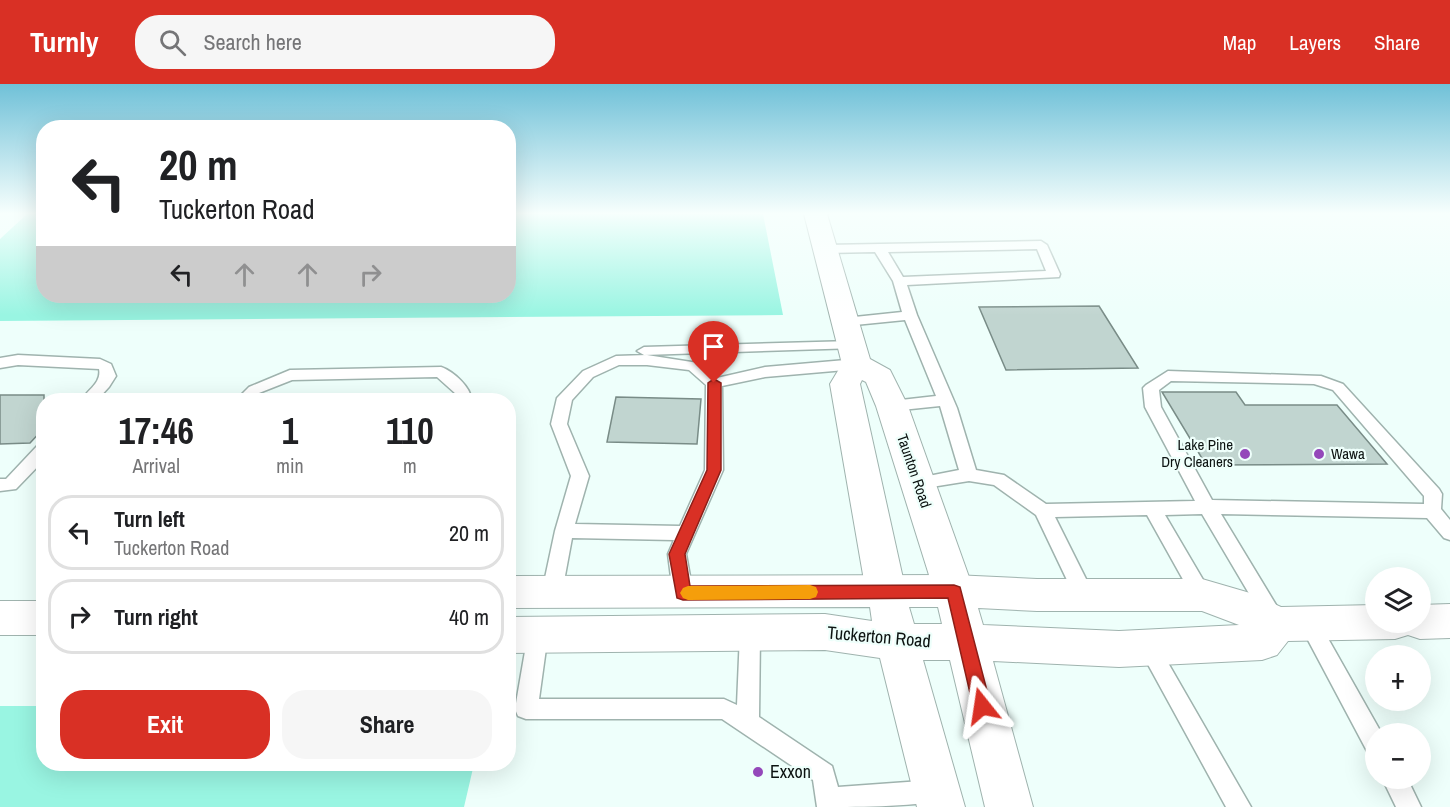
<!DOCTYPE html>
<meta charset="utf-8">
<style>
body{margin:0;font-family:"Archivo Narrow",sans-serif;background:#f6f6f6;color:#202124;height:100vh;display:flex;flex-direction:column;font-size:22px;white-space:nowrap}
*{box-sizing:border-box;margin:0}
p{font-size:20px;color:#757577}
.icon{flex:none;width:33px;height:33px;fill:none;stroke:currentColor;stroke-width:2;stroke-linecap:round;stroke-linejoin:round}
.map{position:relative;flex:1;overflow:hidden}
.drawer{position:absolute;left:36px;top:309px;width:480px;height:378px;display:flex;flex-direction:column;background:#fff;border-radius:24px;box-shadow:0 6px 24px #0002}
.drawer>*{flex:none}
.hud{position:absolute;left:36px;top:36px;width:480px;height:183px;border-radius:24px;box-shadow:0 6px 24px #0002;background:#fff;color:#202124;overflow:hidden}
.fabs{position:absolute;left:1365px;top:483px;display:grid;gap:12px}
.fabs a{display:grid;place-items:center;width:66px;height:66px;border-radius:50%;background:#fff;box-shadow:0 6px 24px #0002;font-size:30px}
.pin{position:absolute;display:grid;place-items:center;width:51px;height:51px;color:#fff;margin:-62px -26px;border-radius:50% 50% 50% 0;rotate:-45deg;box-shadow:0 0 6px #0007}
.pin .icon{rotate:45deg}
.me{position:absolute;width:66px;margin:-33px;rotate:345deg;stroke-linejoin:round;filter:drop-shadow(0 0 4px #0008)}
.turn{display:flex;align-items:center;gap:21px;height:126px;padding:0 24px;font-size:27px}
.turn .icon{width:78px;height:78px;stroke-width:2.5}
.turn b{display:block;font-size:42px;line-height:51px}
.lanes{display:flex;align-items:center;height:57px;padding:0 24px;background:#0003;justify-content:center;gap:30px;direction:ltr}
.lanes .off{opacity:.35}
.eta{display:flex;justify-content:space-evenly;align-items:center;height:102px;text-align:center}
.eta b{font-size:36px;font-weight:700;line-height:42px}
.button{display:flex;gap:12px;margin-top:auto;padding:12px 24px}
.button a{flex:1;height:69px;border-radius:24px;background:#d93025;color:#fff;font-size:24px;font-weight:700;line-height:69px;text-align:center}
.button a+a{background:#f6f6f6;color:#202124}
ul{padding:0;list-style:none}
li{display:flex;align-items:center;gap:18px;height:75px;margin:0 12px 9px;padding:0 12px;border:3px solid #e0e0e0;border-radius:24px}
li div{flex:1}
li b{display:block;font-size:22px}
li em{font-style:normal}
header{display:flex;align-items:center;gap:36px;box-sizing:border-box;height:84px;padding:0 30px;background:#d93025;color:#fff}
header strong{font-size:28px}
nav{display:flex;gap:33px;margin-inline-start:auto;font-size:21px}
.search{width:420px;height:54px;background:#f6f6f6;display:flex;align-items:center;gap:15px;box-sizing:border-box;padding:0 21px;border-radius:24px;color:#757577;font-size:22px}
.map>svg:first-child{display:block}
.green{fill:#99f5e2}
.building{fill:#c1d5d0;stroke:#798c87;stroke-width:1.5}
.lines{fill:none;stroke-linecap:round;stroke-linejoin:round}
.service-casing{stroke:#9fb3ae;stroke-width:3}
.tertiary-casing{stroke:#9fb3ae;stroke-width:2}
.secondary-casing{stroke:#9fb3ae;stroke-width:2}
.service{fill:#fff;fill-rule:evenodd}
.tertiary{fill:#fff;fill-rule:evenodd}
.secondary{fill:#fff;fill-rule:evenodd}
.route{fill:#d93025;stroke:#8d1f18;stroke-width:1.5}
.slow{fill:#f59e0b}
.poi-dot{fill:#9448ba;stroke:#eefffb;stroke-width:2}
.labels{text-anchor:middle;stroke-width:4.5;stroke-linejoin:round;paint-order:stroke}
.poi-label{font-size:15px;fill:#0c1311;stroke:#eefffb;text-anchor:end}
.street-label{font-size:15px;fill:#0c1311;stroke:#eefffb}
.near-street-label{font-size:18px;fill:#0c1311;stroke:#eefffb}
.near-poi-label{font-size:18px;fill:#0c1311;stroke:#eefffb;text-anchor:start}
</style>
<header>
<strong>Turnly</strong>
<div class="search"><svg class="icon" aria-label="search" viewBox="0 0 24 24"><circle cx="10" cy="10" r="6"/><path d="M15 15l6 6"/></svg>Search here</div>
<nav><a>Map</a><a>Layers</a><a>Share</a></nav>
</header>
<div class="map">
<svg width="1450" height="723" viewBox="0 0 1450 723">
<rect width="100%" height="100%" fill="#eefffb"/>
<path class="green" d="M 27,130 L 43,130 L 44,212 L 508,212 L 509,130 L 763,130 L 783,231 L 0,237 L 0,155 Z
M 0,622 L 43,622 L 44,680 L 474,680 L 464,723 L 0,723 Z"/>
<path class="building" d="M 1099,222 L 1138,284 L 1006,286 L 979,223 Z
M 1162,308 L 1236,308 L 1245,321 L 1337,321 L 1387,380 L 1206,381 Z
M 0,311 L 44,311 L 44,344 L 30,359 L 0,360 Z
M 616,313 L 701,315 L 697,360 L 607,358 Z"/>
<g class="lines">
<defs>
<path id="service" d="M 1041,157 L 1047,161 L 1060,190 L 1059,193 L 907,201 L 917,231 L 957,324 L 976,386 L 1004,391 L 1046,420 L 1195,417 L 1145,323 L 1143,304 L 1146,301 L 1168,287 L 1321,292 L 1343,300 L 1439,405 L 1442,410 L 1441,425 L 1450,436 L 1450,456 L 1444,454 L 1427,434 L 1221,430 L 1284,534 L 1281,540 L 1274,543 L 1267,540 L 1202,430 L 1165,431 L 1212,511 L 1209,517 L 1202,519 L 1195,517 L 1147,431 L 1055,433 L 1094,511 L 1091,517 L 1084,519 L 1077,517 L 1036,431 L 994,401 L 969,397 L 919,405 L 913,403 L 910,399 L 913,395 L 959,386 L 940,322 L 892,327 L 884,322 L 892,317 L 936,312 L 905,236 L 845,242 L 838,238 L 845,234 L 902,228 L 893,197 L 875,168 L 825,169 L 819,165 L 825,161 ZM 1037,165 L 1046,187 L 903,193 L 888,168 ZM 1171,297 L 1314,300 L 1333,306 L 1424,412 L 1424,420 L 1212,416 L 1161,323 L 1159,306 Z
M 852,257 L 857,258 L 859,261 L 857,264 L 644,271 L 637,267 L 644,263 Z
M 18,271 L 100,275 L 111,280 L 116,292 L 109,303 L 97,316 L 82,316 C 87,306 102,299 99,285 L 18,281 L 0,284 L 0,274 Z
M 647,271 L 698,279 L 717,294 L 765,283 L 857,275 L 864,280 L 857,285 L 765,293 L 722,302 L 723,386 L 686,470 L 693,509 L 690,515 L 683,517 L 676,515 L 673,509 L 668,470 L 674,456 L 572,454 L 562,508 L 559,514 L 552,516 L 545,514 L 542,508 L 555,447 L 571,392 L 551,340 L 557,314 L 583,287 L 616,272 ZM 619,281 L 647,281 L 689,286 L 706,301 L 705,386 L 680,442 L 575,440 L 589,392 L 567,340 L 572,316 L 593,293 Z
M 441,283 C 453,287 472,304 471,316 L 457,316 L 456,310 L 437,293 L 292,296 L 259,309 L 253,316 L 236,316 L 249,303 L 290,286 Z
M 44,359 L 44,376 L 16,405 L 0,407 L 0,395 L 6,395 L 38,361 Z
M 1310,532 L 1317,535 L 1382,650 L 1376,650 L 1376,672 L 1368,669 L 1300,541 L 1303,535 Z
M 538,541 L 545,544 L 548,550 L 539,615 L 724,615 L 737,621 L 740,550 L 743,544 L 750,541 L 757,544 L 760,550 L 759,633 L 832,682 L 838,703 L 935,696 L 943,700 L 947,708 L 943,716 C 913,723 851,723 817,723 L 813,696 L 722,635 L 526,635 L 518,632 L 515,625 L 528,550 L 531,544 Z
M 1149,555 L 1156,558 L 1251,723 L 1226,723 L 1139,564 L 1142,558 Z
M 1382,694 L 1407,694 L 1421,723 L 1396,723 Z"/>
<path id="tertiary" d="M 804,130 L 827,130 L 870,275 L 890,286 L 908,322 L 974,507 L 968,518 L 954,523 L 940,518 L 934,507 L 876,322 L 866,298 L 862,296 L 860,300 L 906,508 L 900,519 L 886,524 L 872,519 L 866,508 L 830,300 L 842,280 Z"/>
<path id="secondary" d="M 954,491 L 1037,495 L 1202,495 L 1250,509 L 1281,523 L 1376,521 L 1376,538 L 1420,538 L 1420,521 L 1450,520 L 1450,554 L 1420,555 L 1408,551 L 1395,555 L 1288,557 L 1277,571 L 1262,576 L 1119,583 L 993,577 L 1033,723 L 985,723 L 950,576 L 923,576 L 965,723 L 917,723 L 880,574 L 825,566 L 508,569 L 508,533 L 825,530 L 872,537 L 870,523 L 508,524 L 508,492 ZM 909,523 L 938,523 L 942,540 L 914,540 ZM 978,524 L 1037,527 L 1202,527 L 1239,541 L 1119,547 L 983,541 Z
M 0,517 L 44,517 L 44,551 L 0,551 Z"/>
</defs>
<use href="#service" class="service-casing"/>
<use href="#tertiary" class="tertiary-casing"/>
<use href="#secondary" class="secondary-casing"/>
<use href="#service" class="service"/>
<use href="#tertiary" class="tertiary"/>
<use href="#secondary" class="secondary"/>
</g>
<linearGradient id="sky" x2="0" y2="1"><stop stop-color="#70c1d8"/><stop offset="0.56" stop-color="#f7fffd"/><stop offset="1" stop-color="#f7fffd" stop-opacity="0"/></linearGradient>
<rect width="1450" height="231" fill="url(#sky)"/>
<path class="route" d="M 714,295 L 721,299 L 721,386 L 685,470 L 690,502 L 954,501 L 960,503 L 991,622 L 989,628 L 982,631 L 976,628 L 973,622 L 948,514 L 683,516 L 677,514 L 669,470 L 707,386 L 708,299 Z"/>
<path class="slow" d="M 810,501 L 816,503 L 818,508 L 816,513 L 810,515 L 688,516 L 683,514 L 680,509 L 683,504 L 688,502 Z"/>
<g class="poi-dot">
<circle cx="1245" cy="370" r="6"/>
<circle cx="1319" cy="370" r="6"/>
<circle cx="758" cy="688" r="6"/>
</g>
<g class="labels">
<g class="poi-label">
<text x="1233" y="366">Lake Pine<tspan x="1233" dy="17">Dry Cleaners</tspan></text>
<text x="1331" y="375" text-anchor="start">Wawa</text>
</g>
<g class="street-label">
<text transform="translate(914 387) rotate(71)" y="5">Taunton Road</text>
</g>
<g class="near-street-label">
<text transform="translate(879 553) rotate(5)" y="6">Tuckerton Road</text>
</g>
<g class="near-poi-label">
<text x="770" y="694">Exxon</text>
</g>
</g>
</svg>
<div class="fabs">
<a><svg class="icon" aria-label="layers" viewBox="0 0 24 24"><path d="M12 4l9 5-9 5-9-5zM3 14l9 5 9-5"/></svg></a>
<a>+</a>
<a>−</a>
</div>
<div class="pin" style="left:714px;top:299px;background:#d93025"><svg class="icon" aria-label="arrive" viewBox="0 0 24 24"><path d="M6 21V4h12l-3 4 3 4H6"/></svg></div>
<svg class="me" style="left:982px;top:622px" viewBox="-20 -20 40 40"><path d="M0-17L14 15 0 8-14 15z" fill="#d93025" stroke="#fff" stroke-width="4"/></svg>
<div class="hud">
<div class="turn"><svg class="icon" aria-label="left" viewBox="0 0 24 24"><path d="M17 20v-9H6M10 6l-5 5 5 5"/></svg><div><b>20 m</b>Tuckerton Road</div></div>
<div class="lanes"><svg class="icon" aria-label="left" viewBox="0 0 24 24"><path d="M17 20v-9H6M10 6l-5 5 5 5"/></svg><svg class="icon off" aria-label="ahead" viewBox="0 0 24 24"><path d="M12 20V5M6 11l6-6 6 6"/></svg><svg class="icon off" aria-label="ahead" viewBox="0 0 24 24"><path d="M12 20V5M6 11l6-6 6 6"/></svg><svg class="icon off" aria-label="right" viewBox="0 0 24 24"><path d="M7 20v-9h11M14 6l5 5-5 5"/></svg></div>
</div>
<section class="drawer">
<div class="eta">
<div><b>17:46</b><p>Arrival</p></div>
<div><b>1</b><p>min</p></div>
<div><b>110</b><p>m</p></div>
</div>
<ul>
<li><svg class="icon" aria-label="left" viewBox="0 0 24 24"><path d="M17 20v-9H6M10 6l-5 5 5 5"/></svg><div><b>Turn left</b><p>Tuckerton Road</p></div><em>20 m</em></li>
<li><svg class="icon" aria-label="right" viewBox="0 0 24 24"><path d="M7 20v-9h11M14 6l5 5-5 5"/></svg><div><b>Turn right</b></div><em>40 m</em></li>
</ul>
<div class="button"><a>Exit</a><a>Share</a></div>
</section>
</div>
